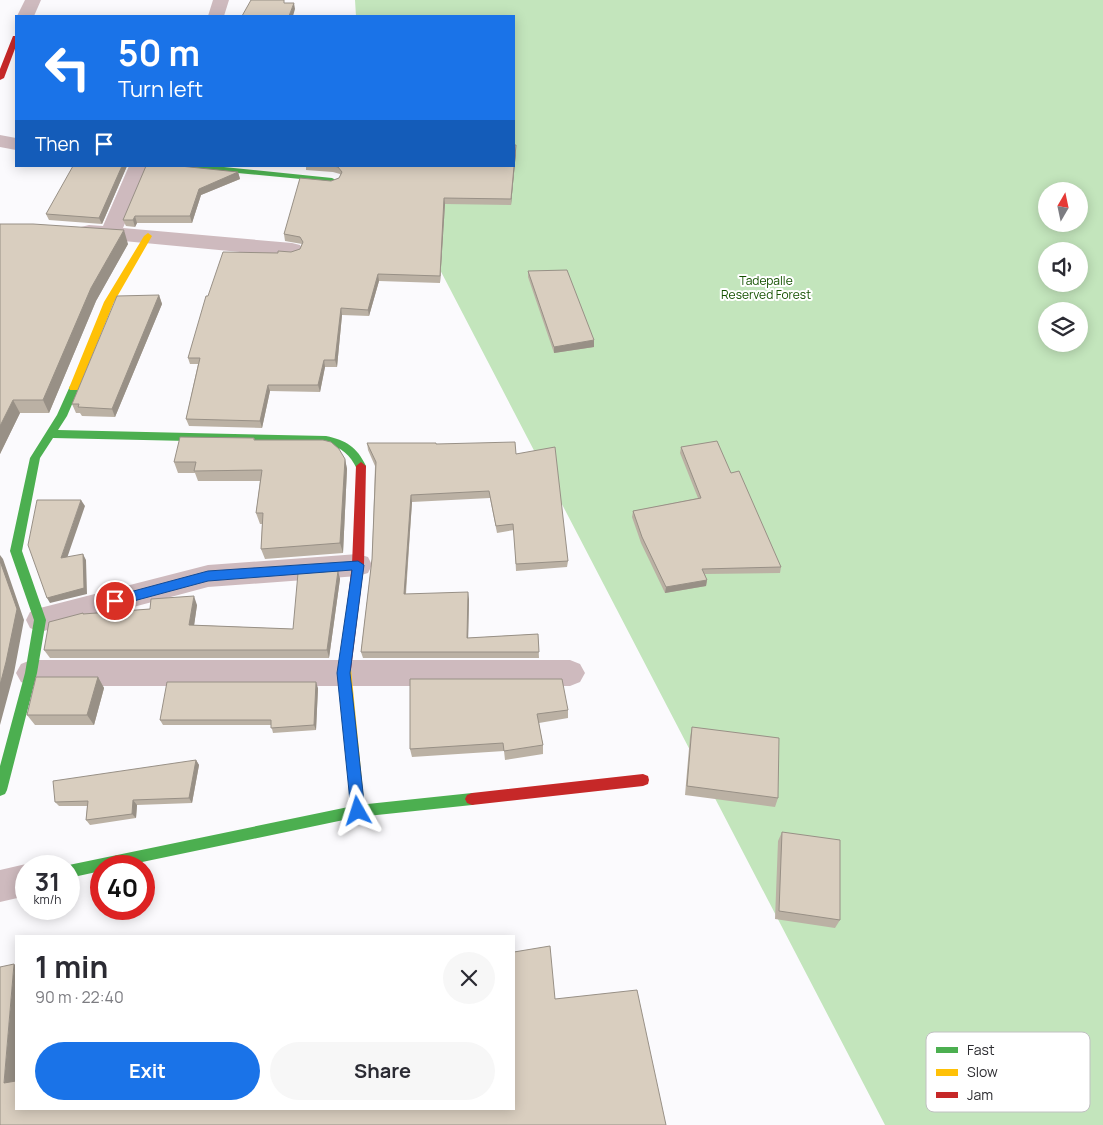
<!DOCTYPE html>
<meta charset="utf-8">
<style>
body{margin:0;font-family:Manrope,sans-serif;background:#f7f7f7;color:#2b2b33;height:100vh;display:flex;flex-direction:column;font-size:19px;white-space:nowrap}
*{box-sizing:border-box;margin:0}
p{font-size:16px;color:#7c7c81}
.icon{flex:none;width:28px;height:28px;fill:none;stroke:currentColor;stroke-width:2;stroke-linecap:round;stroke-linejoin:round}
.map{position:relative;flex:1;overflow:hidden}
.sheet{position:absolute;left:15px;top:935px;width:500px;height:175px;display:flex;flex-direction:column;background:#fff;border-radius:0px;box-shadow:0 2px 12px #0003}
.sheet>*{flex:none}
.hud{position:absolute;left:15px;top:15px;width:500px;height:152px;border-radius:0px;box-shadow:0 2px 12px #0003;background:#1a73e8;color:#fff;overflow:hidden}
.needle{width:32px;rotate:9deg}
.controls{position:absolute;left:1038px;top:182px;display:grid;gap:10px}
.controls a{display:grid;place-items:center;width:50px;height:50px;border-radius:50%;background:#fff;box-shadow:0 2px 12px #0003;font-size:25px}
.speed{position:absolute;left:15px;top:855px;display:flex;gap:10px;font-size:25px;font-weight:700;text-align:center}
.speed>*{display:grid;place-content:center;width:65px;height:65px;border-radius:50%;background:#fff;box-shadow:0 2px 12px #0003;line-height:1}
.speed small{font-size:12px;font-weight:400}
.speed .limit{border:8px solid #d22;background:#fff;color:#111}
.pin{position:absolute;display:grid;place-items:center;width:42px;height:42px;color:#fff;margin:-21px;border:2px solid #fff;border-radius:50%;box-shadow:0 1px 5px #0007}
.me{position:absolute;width:55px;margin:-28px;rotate:354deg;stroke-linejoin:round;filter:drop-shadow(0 0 4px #0008)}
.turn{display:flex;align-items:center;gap:18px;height:105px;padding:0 20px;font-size:22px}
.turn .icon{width:65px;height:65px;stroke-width:2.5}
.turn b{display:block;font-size:35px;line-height:42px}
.then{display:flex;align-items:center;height:48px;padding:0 20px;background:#0003;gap:10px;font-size:19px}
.round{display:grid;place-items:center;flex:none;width:52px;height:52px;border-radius:26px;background:#f7f7f7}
.head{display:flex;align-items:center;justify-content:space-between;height:85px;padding:0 20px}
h1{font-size:30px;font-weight:700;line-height:38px}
.primary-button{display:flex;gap:10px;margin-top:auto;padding:10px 20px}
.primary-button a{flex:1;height:58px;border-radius:30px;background:#1a73e8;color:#fff;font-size:20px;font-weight:700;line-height:58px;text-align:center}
.primary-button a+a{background:#f7f7f7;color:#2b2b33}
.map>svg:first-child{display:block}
.forest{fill:#c3e5bc;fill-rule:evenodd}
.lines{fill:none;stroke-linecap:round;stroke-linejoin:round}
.street{fill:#cebabe;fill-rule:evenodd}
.fast{fill:#4caf50;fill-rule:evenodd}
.slow{fill:#ffc107;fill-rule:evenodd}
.jam{fill:#c62828;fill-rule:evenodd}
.wall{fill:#bbb1a4}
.shaded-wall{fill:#989086}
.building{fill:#d9cebf;stroke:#989086}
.route{fill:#1a73e8;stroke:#114b97}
.labels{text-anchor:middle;stroke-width:4;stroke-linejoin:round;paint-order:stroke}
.park-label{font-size:12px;fill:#155100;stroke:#fff}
.key{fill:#fff;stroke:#c0c0c1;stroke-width:1}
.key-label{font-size:14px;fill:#2c2c30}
</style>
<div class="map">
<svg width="1103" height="1125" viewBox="0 0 1103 1125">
<rect width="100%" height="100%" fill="#fbfafd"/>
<path class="forest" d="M 355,0 L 1103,0 L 1103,1125 L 885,1125 L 386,166 L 514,166 L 514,16 L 356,16 ZM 1046,191 L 1079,191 L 1079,224 L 1046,224 ZM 1046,251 L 1079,251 L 1079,284 L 1046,284 ZM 1046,311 L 1079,311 L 1079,344 L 1046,344 Z"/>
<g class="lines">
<path class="street" d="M 25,0 L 41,0 L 34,16 L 17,16 Z
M 213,0 L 229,0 L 224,16 L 208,16 Z
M 0,135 L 16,138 L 16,150 L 0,147 Z
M 129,166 L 149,166 L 123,228 L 292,243 L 300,245 L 303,250 L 300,255 L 292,257 L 81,237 L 78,232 L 81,227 L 89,225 L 103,226 Z
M 358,554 L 368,557 L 372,565 L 368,573 L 358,576 L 208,587 L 40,632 L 30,628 L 26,620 L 30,612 L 40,608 L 208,565 Z
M 31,660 L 570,660 L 580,664 L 585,673 L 580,682 L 570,686 L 31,686 L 21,682 L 16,673 L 21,664 Z
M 26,864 L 32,866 L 26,866 L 26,896 L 0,902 L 0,870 Z"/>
<path class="fast" d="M 181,166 L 214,166 L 332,178 L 336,180 L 332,182 L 185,168 Z
M 74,385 L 79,388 L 67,416 L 58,430 L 326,436 C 346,440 357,447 366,466 L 365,469 L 357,469 C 350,455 342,447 326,444 L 53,438 L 40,458 L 22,551 L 46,620 L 37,673 L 7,790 L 5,794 L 0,796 L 0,766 L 25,673 L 34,620 L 10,551 L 30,458 L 57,415 L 70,386 Z
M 472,793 L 477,795 L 479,799 L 477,803 L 472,805 L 358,817 L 123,866 L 101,866 L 101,871 L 69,878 L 69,866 L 64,866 L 358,805 Z"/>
<path class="slow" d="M 148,233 L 152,236 L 114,302 L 79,388 L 78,390 L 70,390 L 69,388 L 104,302 L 144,236 Z
M 345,664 L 349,665 L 351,669 L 365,811 L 363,815 L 358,817 L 353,815 L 351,811 L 339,669 L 341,665 Z"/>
<path class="jam" d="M 13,36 L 16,36 L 16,46 L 4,78 L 0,80 L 0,69 Z
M 361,462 L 366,466 L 364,565 L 351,669 L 349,673 L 345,674 L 341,673 L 339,669 L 352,565 L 356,466 Z
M 643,774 L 648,776 L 649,780 L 648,784 L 643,786 L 472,805 L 467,803 L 465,799 L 467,795 L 472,793 Z"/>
</g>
<path class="wall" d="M 516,145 L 516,152 L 511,205 L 445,204 L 440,283 L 379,281 L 369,316 L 342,315 L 337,367 L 325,367 L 320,392 L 270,391 L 262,428 L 189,426 L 186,419 L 198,364 L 190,364 L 188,358 L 208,296 L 278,253 L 291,252 L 300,249 L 302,244 L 285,241 L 284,234 L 331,181 L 339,178 L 341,176 L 340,174 L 333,172 L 306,170 L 306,166 L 514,166 Z
M 127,166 L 102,224 L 49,220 L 46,214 Z
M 182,167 L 238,172 L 240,179 L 201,195 L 192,223 L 137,223 L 135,227 L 126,226 L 123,220 Z
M 0,224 L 128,244 L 96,301 L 49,413 L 20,413 L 0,454 Z
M 528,271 L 594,340 L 594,347 L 554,353 L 528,277 Z
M 159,295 L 162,304 L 115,417 L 82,416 L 80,413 L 76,413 L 72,404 Z
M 254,438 L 255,440 L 345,459 L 347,469 L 343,553 L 265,559 L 261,549 L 262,524 L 260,524 L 256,513 L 260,481 L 198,481 L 195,473 L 178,473 L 174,462 Z
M 367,443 L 436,444 L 516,454 L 568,561 L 567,567 L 516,571 L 514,530 L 497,533 L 490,498 L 412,502 L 406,594 L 469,599 L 468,638 L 538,634 L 539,658 L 363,658 L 361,652 L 372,559 L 375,466 L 368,450 Z
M 681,447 L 731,473 L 781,567 L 780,573 L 705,574 L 707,580 L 706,586 L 665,593 L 641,543 L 632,517 L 633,511 L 698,498 L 680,453 Z
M 338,571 L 340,579 L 329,658 L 50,658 L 44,650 L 83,613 L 84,614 L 150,609 L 197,605 L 194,625 L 293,629 Z
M 98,677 L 104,688 L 94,725 L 35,725 L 27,715 Z
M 410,679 L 568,710 L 568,718 L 539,723 L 543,745 L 543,754 L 505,760 L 504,751 L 412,757 L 410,749 Z
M 318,688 L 316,730 L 273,733 L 271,725 L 163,725 L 160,720 Z
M 692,727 L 778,798 L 775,807 L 685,795 L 690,737 Z
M 196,760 L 199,765 L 192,803 L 137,805 L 136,818 L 90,825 L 86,820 L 87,806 L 59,806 L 55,802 Z
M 782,832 L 840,920 L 835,928 L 775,919 L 778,841 Z"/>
<path class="shaded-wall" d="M 294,3 L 295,9 L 293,16 L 289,16 Z
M 516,145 L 516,152 L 511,205 L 511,199 Z
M 122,166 L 127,166 L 102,224 L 99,218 Z
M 238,172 L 240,179 L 201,195 L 192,223 L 190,216 L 199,189 Z
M 444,198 L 445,204 L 440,283 L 440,276 Z
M 135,216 L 137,223 L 135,227 L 133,220 Z
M 124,230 L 128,244 L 96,301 L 49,413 L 43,400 L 91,288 Z
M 378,274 L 379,281 L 369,316 L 368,310 Z
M 159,295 L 162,304 L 115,417 L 112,409 Z
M 341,308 L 342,315 L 337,367 L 335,360 Z
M 594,340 L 594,347 L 554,353 L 554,347 Z
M 324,360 L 325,367 L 320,392 L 318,385 Z
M 268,385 L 270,391 L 262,428 L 260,421 Z
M 13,400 L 20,413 L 0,454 L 0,426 Z
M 345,459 L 347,469 L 343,553 L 340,543 Z
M 411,495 L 412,502 L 405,600 L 404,594 Z
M 81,500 L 85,506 L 65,564 L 61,558 Z
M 83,554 L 86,560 L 87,594 L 50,603 L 47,598 Z
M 0,555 L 3,559 L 24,620 L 14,673 L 0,725 Z
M 338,571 L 340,579 L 329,658 L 327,650 Z
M 707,580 L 706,586 L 665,593 L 666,587 Z
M 468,592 L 469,599 L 468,644 L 467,638 Z
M 194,596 L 197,605 L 193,633 L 189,625 Z
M 98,677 L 104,688 L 94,725 L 87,715 Z
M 316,682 L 318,688 L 316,730 L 314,725 Z
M 196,760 L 199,765 L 192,803 L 189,798 Z
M 133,800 L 137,805 L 136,818 L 132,814 Z
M 14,964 L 16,966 L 16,1090 L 4,1083 Z"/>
<path class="building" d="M 251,0 L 284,0 L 284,3 L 294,3 L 289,16 L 242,16 Z
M 514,145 L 516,145 L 511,199 L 444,198 L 440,276 L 378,274 L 368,310 L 341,308 L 335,360 L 324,360 L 318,385 L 268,385 L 260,421 L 186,419 L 200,358 L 188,358 L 206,296 L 208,296 L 223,252 L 278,253 L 278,251 L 291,252 L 300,249 L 303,242 L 300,237 L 284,234 L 300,178 L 331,181 L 339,178 L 342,172 L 338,167 L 334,166 L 514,166 Z
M 73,166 L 122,166 L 99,218 L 46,214 Z
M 146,166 L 180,166 L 238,172 L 199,189 L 190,216 L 135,216 L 133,220 L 123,220 Z
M 0,224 L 33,224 L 124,230 L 91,288 L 43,400 L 13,400 L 0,426 Z
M 567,270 L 594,340 L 554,347 L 528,271 Z
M 159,295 L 112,409 L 78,407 L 79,404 L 72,404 L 117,296 Z
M 180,437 L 254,438 L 254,440 L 323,440 L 331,442 L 339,449 L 345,459 L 340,543 L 261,549 L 263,513 L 256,513 L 262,470 L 194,471 L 196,462 L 174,462 Z
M 717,441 L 731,473 L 739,471 L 781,567 L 702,569 L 707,580 L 666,587 L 642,537 L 633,511 L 701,498 L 681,447 Z
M 515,442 L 516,454 L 555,447 L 568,561 L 516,564 L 513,524 L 496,526 L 489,491 L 411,495 L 404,594 L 468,592 L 467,638 L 538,634 L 539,652 L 361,652 L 372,559 L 376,462 L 367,443 L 436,443 L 436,444 Z
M 37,500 L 81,500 L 61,558 L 83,554 L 84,588 L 47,598 L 28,545 Z
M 0,561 L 17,609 L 6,662 L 0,685 Z
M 338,571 L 327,650 L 44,650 L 49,622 L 83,613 L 83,614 L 150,609 L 151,599 L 194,596 L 189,625 L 293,629 L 298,573 Z
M 36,677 L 98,677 L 87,715 L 27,715 Z
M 410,679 L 562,679 L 568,710 L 537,714 L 543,745 L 504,751 L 503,743 L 410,749 Z
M 167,682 L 316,682 L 314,725 L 271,728 L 271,720 L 160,720 Z
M 692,727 L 779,738 L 778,798 L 687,786 Z
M 196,760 L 189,798 L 133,800 L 132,814 L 86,820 L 88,801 L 55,802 L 53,781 Z
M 782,832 L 840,840 L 840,920 L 779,911 Z
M 550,946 L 555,999 L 637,990 L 666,1125 L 0,1125 L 0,967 L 14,964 L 4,1083 L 16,1081 L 16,1109 L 514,1109 L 514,952 Z"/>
<path class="route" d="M 358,561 L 364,565 L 350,673 L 365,811 L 363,815 L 358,817 L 353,815 L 351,811 L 337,673 L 352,570 L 208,581 L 115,606 L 110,604 L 109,601 L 110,597 L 115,596 L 208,571 Z"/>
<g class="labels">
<g class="park-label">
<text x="766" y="285">Tadepalle<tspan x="766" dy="14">Reserved Forest</tspan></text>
</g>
</g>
<rect x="926" y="1032" width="164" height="80" rx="8" class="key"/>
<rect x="936" y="1047" width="22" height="6" fill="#4caf50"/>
<rect x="936" y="1069" width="22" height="7" fill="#ffc107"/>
<rect x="936" y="1092" width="22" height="6" fill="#c62828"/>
<g class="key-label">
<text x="967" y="1055">Fast</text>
<text x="967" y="1077">Slow</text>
<text x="967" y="1100">Jam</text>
</g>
</svg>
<div class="controls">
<a><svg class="needle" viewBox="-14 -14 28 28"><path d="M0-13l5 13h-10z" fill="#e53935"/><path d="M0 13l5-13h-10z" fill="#7c7c81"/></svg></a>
<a><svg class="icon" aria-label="sound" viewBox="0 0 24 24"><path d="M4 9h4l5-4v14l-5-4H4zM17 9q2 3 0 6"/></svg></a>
<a><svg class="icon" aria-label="layers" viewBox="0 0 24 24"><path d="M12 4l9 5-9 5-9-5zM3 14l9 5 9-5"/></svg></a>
</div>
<div class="speed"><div>31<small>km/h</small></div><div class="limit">40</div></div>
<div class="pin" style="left:115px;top:601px;background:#d93025"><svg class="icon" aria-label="arrive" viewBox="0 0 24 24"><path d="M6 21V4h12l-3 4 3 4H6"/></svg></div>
<svg class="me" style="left:358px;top:811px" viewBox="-20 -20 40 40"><path d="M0-17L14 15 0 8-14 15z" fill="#1a73e8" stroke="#fff" stroke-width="4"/></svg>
<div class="hud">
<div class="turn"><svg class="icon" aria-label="left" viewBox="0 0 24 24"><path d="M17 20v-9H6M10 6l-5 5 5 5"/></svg><div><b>50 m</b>Turn left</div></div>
<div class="then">Then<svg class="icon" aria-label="arrive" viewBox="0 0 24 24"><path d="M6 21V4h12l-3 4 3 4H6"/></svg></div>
</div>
<section class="sheet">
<div class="head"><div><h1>1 min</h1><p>90 m · 22:40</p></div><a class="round"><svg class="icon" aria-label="close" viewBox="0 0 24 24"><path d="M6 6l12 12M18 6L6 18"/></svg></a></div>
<div class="primary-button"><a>Exit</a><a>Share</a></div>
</section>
</div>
